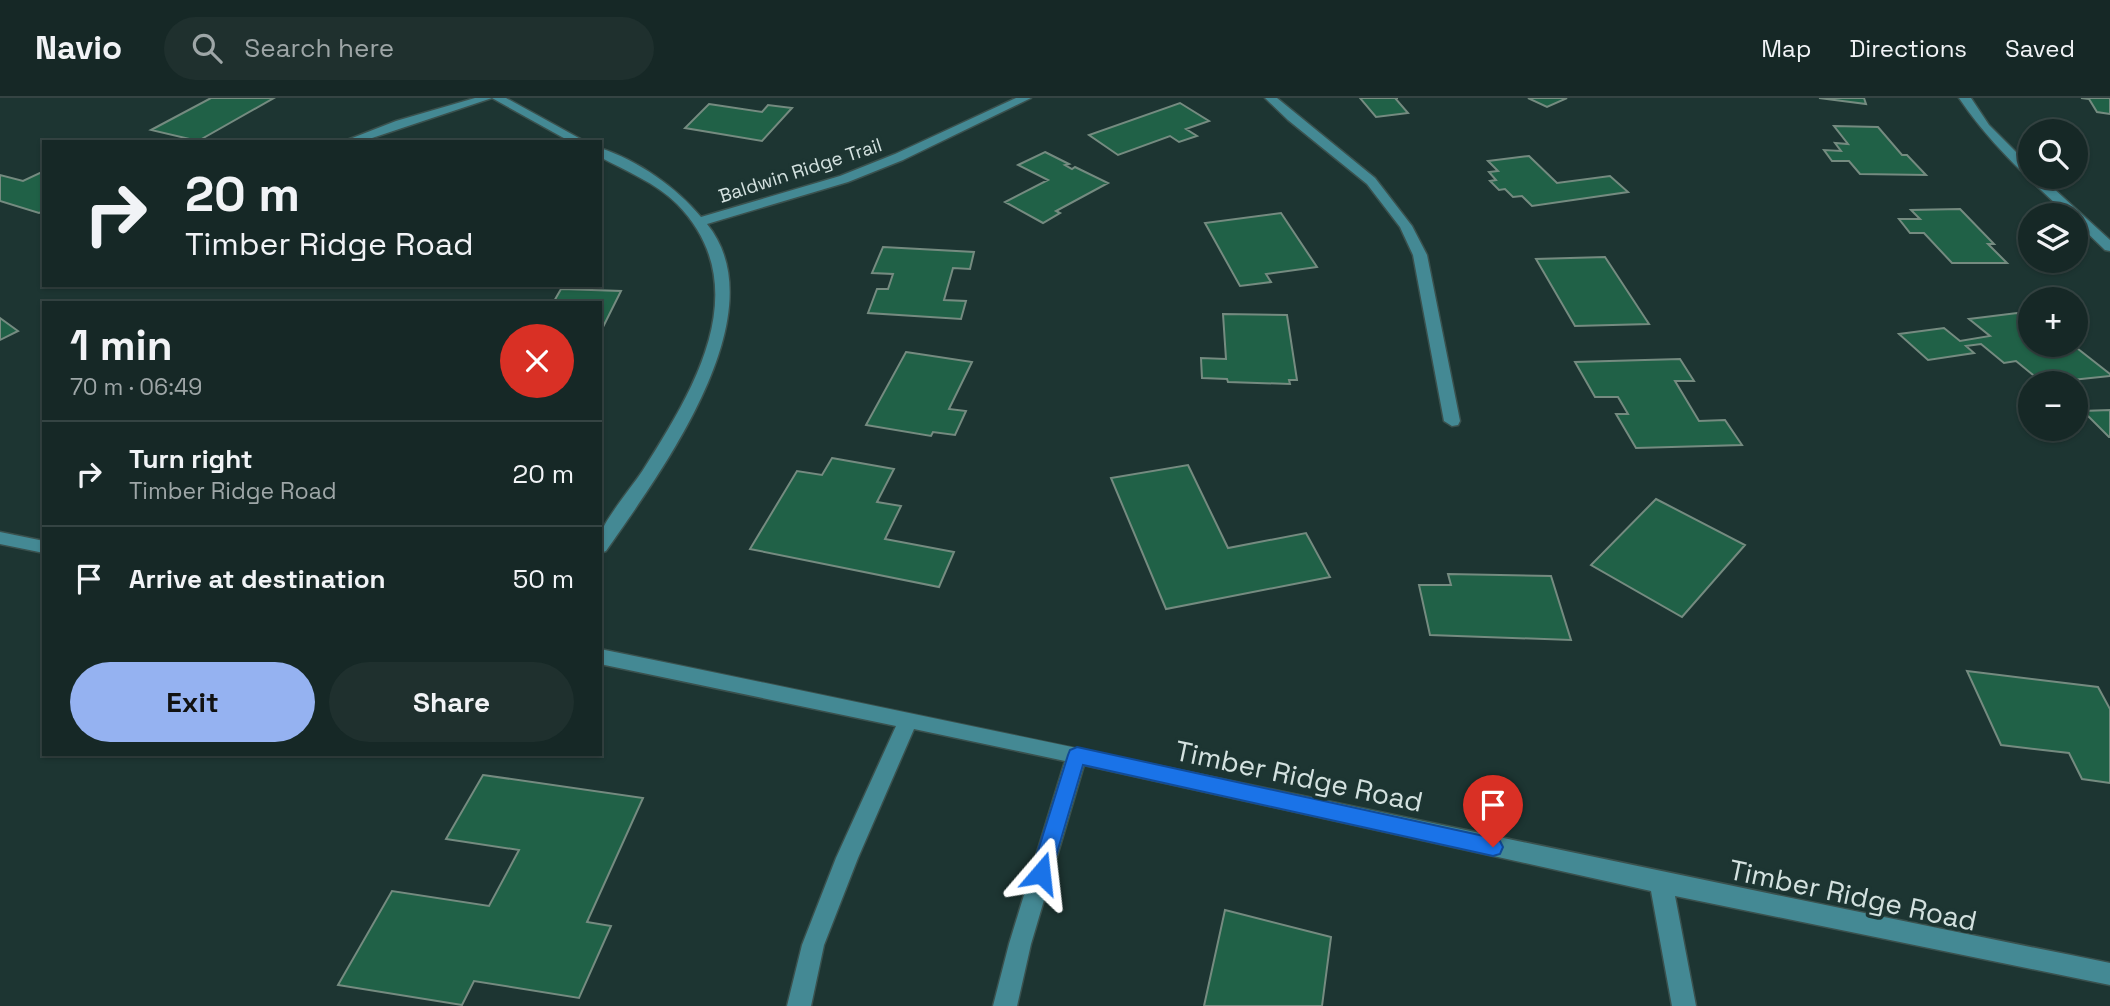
<!DOCTYPE html>
<meta charset="utf-8">
<style>
body{margin:0;font-family:"Space Grotesk",sans-serif;background:#1f302e;color:#f1f3f6;height:100vh;display:flex;flex-direction:column;font-size:26px;white-space:nowrap}
*{box-sizing:border-box;margin:0}
p{font-size:23px;color:#9ea6a7}
.icon{flex:none;width:38px;height:38px;fill:none;stroke:currentColor;stroke-width:2;stroke-linecap:round;stroke-linejoin:round}
.map{position:relative;flex:1;overflow:hidden}
.side{position:absolute;left:42px;top:203px;width:560px;height:455px;display:flex;flex-direction:column;background:#162826;border-radius:0px;box-shadow:0 2px 5px #0004,0 0 0 2px #354443}
.side>*{flex:none}
.guide{position:absolute;left:42px;top:42px;width:560px;height:147px;border-radius:0px;box-shadow:0 2px 5px #0004,0 0 0 2px #354443;background:#162826;color:#f1f3f6;overflow:hidden}
.tools{position:absolute;left:2018px;top:21px;display:grid;gap:14px}
.tools a{display:grid;place-items:center;width:70px;height:70px;border-radius:50%;background:#162826;box-shadow:0 2px 5px #0004,0 0 0 2px #354443;font-size:35px}
.pin{position:absolute;display:grid;place-items:center;width:60px;height:60px;color:#fff;margin:-72px -30px;border-radius:50% 50% 50% 0;rotate:-45deg;box-shadow:0 0 7px #0007}
.pin .icon{rotate:45deg}
.me{position:absolute;width:77px;margin:-38px;rotate:17deg;stroke-linejoin:round;filter:drop-shadow(0 0 5px #0008)}
.turn{display:flex;align-items:center;gap:24px;height:147px;padding:0 28px;font-size:32px}
.turn .icon{width:91px;height:91px;stroke-width:2.5}
.turn b{display:block;font-size:49px;line-height:60px}
.round{display:grid;place-items:center;flex:none;width:74px;height:74px;border-radius:37px;background:#1f302e}
.headline{display:flex;align-items:center;justify-content:space-between;height:119px;padding:0 28px}
h1{font-size:42px;font-weight:600;line-height:52px}
.primary-button{display:flex;gap:14px;margin-top:auto;padding:14px 28px}
.primary-button a{flex:1;height:80px;border-radius:42px;background:#95b2f1;color:#111;font-size:28px;font-weight:600;line-height:80px;text-align:center}
.primary-button a+a{background:#1f302e;color:#f1f3f6}
ul{padding:0;list-style:none}
li{display:flex;align-items:center;gap:21px;height:105px;padding:0 28px;border-top:2px solid #354443}
li div{flex:1}
li b{display:block;font-size:26px}
li em{font-style:normal}
header{display:flex;align-items:center;gap:42px;box-sizing:border-box;height:98px;padding:0 35px;background:#162826;border-bottom:2px solid #354443}
header strong{font-size:33px}
nav{display:flex;gap:38px;margin-inline-start:auto;font-size:24px}
.search{width:490px;height:63px;background:#1f302e;display:flex;align-items:center;gap:18px;box-sizing:border-box;padding:0 24px;border-radius:38px;color:#9ea6a7;font-size:26px}
.map>svg:first-child{display:block}
.building{fill:#206147;stroke:#758b80;stroke-width:2}
.lines{fill:none;stroke-linecap:round;stroke-linejoin:round}
.minor-casing{stroke:#3a514e;stroke-width:3}
.minor{fill:#448994;fill-rule:evenodd}
.route{fill:#1a73e8;stroke:#114b97;stroke-width:2}
.labels{text-anchor:middle;stroke-width:7;stroke-linejoin:round;paint-order:stroke}
.far-street-label{font-size:19px;fill:#d4e2e0;stroke:#1d3532}
.near-street-label{font-size:28px;fill:#d4e2e0;stroke:#1d3532}
</style>
<header>
<strong>Navio</strong>
<div class="search"><svg class="icon" aria-label="search" viewBox="0 0 24 24"><circle cx="10" cy="10" r="6"/><path d="M15 15l6 6"/></svg>Search here</div>
<nav><a>Map</a><a>Directions</a><a>Saved</a></nav>
</header>
<div class="map">
<svg width="2110" height="908" viewBox="0 0 2110 908">
<rect width="100%" height="100%" fill="#1d3532"/>
<path class="building" d="M 211,0 L 274,0 L 198,43 L 151,32 Z
M 1360,0 L 1398,0 L 1395,0 L 1408,15 L 1376,19 Z
M 1528,0 L 1567,0 L 1547,9 Z
M 1819,0 L 1864,0 L 1866,6 Z
M 2110,0 L 2110,16 L 2097,14 L 2089,1 L 2081,0 Z
M 1180,5 L 1209,23 L 1186,31 L 1197,38 L 1179,44 L 1170,38 L 1118,57 L 1089,37 Z
M 709,6 L 762,14 L 768,7 L 792,10 L 762,43 L 685,30 Z
M 1834,28 L 1878,29 L 1902,57 L 1907,57 L 1926,77 L 1860,76 L 1849,63 L 1832,63 L 1824,52 L 1841,53 L 1835,45 L 1848,46 Z
M 1045,54 L 1069,66 L 1065,67 L 1072,71 L 1075,69 L 1108,85 L 1056,113 L 1060,115 L 1043,125 L 1005,104 L 1048,82 L 1018,67 Z
M 1529,58 L 1557,85 L 1610,78 L 1628,94 L 1532,108 L 1522,98 L 1513,99 L 1505,91 L 1499,92 L 1490,83 L 1496,82 L 1489,74 L 1498,73 L 1488,63 Z
M 44,73 L 44,113 L 39,115 L 0,103 L 0,77 L 23,83 Z
M 1960,111 L 1994,146 L 1988,146 L 2007,165 L 1952,165 L 1924,135 L 1910,135 L 1899,121 L 1920,121 L 1911,112 Z
M 1281,115 L 1317,169 L 1266,176 L 1271,184 L 1240,188 L 1205,125 Z
M 883,149 L 974,154 L 970,171 L 953,170 L 944,202 L 966,203 L 961,221 L 868,215 L 877,191 L 888,191 L 893,176 L 872,175 Z
M 1605,159 L 1649,226 L 1575,228 L 1536,161 Z
M 561,191 L 621,193 L 600,235 L 600,205 L 553,205 Z
M 2017,215 L 2030,225 L 2030,247 L 2073,247 L 2110,276 L 2110,278 L 2043,285 L 2016,263 L 2004,265 L 1981,246 L 1966,248 L 1974,255 L 1928,262 L 1899,236 L 1944,230 L 1960,243 L 1990,238 L 1969,221 Z
M 1223,216 L 1287,217 L 1297,282 L 1289,282 L 1290,286 L 1228,284 L 1227,281 L 1202,280 L 1201,260 L 1226,261 Z
M 0,220 L 18,233 L 0,242 Z
M 906,254 L 972,264 L 949,311 L 966,313 L 955,337 L 933,334 L 931,338 L 866,327 Z
M 1680,261 L 1694,283 L 1675,283 L 1699,323 L 1725,322 L 1742,347 L 1636,350 L 1616,316 L 1628,316 L 1618,299 L 1595,299 L 1575,264 Z
M 2110,312 L 2110,339 L 2109,339 L 2083,313 Z
M 832,360 L 894,371 L 877,404 L 901,408 L 885,441 L 954,454 L 939,489 L 750,451 L 797,373 L 822,377 Z
M 1188,367 L 1228,450 L 1306,435 L 1330,479 L 1166,511 L 1111,380 Z
M 1656,401 L 1745,447 L 1682,519 L 1591,467 Z
M 1448,476 L 1551,478 L 1571,542 L 1430,537 L 1419,487 L 1451,487 Z
M 1967,573 L 2098,589 L 2110,611 L 2110,685 L 2082,681 L 2069,655 L 2001,647 Z
M 483,677 L 643,700 L 587,824 L 611,828 L 579,900 L 474,883 L 462,907 L 338,887 L 392,793 L 489,808 L 519,752 L 446,741 Z
M 1225,812 L 1331,839 L 1322,908 L 1204,908 Z"/>
<g class="lines">
<defs>
<path id="minor" d="M 475,0 L 506,0 L 586,44 L 571,44 L 492,0 L 360,44 L 342,44 L 396,23 Z
M 1016,0 L 1031,0 L 903,62 L 848,84 L 707,126 C 780,216 658,378 606,453 L 600,455 C 600,449 599,440 601,434 C 609,416 631,390 643,372 C 693,293 758,189 677,106 C 656,85 626,73 600,59 L 600,50 C 639,63 676,89 701,119 L 840,78 L 895,56 Z
M 1265,0 L 1277,0 L 1375,80 L 1412,128 L 1427,157 L 1460,323 L 1458,327 L 1452,328 L 1444,323 L 1413,157 L 1400,129 L 1367,86 L 1288,22 Z
M 1959,0 L 1971,0 L 1989,27 L 2030,68 L 2030,79 L 2041,79 L 2110,142 L 2110,153 L 2105,152 L 2076,124 L 2076,117 L 2068,117 C 2028,80 1990,46 1959,0 Z
M 0,434 L 44,443 L 44,455 L 0,446 Z
M 600,551 C 1104,654 1606,764 2110,865 L 2110,887 L 1675,798 L 1696,908 L 1672,908 L 1651,793 L 1084,667 L 1031,846 L 1017,908 L 993,908 L 1009,846 L 1065,663 L 914,631 L 858,760 L 824,847 L 811,908 L 787,908 L 802,847 L 836,760 L 896,628 L 600,566 Z"/>
</defs>
<use href="#minor" class="minor-casing"/>
<use href="#minor" class="minor"/>
</g>
<path class="route" d="M 1077,649 L 1493,740 L 1500,743 L 1503,749 L 1500,756 L 1493,758 L 1083,667 L 1051,775 L 1048,782 L 1041,784 L 1034,782 L 1031,775 L 1068,657 L 1070,652 Z"/>
<g class="labels">
<g class="far-street-label">
<text transform="translate(800 72) rotate(-18)" y="7">Baldwin Ridge Trail</text>
</g>
<g class="near-street-label">
<text transform="translate(1299 678) rotate(12)" y="10">Timber Ridge Road</text>
<text transform="translate(1853 797) rotate(12)" y="10">Timber Ridge Road</text>
</g>
</g>
</svg>
<div class="tools">
<a><svg class="icon" aria-label="search" viewBox="0 0 24 24"><circle cx="10" cy="10" r="6"/><path d="M15 15l6 6"/></svg></a>
<a><svg class="icon" aria-label="layers" viewBox="0 0 24 24"><path d="M12 4l9 5-9 5-9-5zM3 14l9 5 9-5"/></svg></a>
<a>+</a>
<a>−</a>
</div>
<div class="pin" style="left:1493px;top:749px;background:#d93025"><svg class="icon" aria-label="arrive" viewBox="0 0 24 24"><path d="M6 21V4h12l-3 4 3 4H6"/></svg></div>
<svg class="me" style="left:1041px;top:775px" viewBox="-20 -20 40 40"><path d="M0-17L14 15 0 8-14 15z" fill="#1a73e8" stroke="#fff" stroke-width="4"/></svg>
<div class="guide">
<div class="turn"><svg class="icon" aria-label="right" viewBox="0 0 24 24"><path d="M7 20v-9h11M14 6l5 5-5 5"/></svg><div><b>20 m</b>Timber Ridge Road</div></div>
</div>
<section class="side">
<div class="headline"><div><h1>1 min</h1><p>70 m · 06:49</p></div><a class="round" style="background:#d93025;color:#fff"><svg class="icon" aria-label="close" viewBox="0 0 24 24"><path d="M6 6l12 12M18 6L6 18"/></svg></a></div>
<ul>
<li><svg class="icon" aria-label="right" viewBox="0 0 24 24"><path d="M7 20v-9h11M14 6l5 5-5 5"/></svg><div><b>Turn right</b><p>Timber Ridge Road</p></div><em>20 m</em></li>
<li><svg class="icon" aria-label="arrive" viewBox="0 0 24 24"><path d="M6 21V4h12l-3 4 3 4H6"/></svg><div><b>Arrive at destination</b></div><em>50 m</em></li>
</ul>
<div class="primary-button"><a>Exit</a><a>Share</a></div>
</section>
</div>
